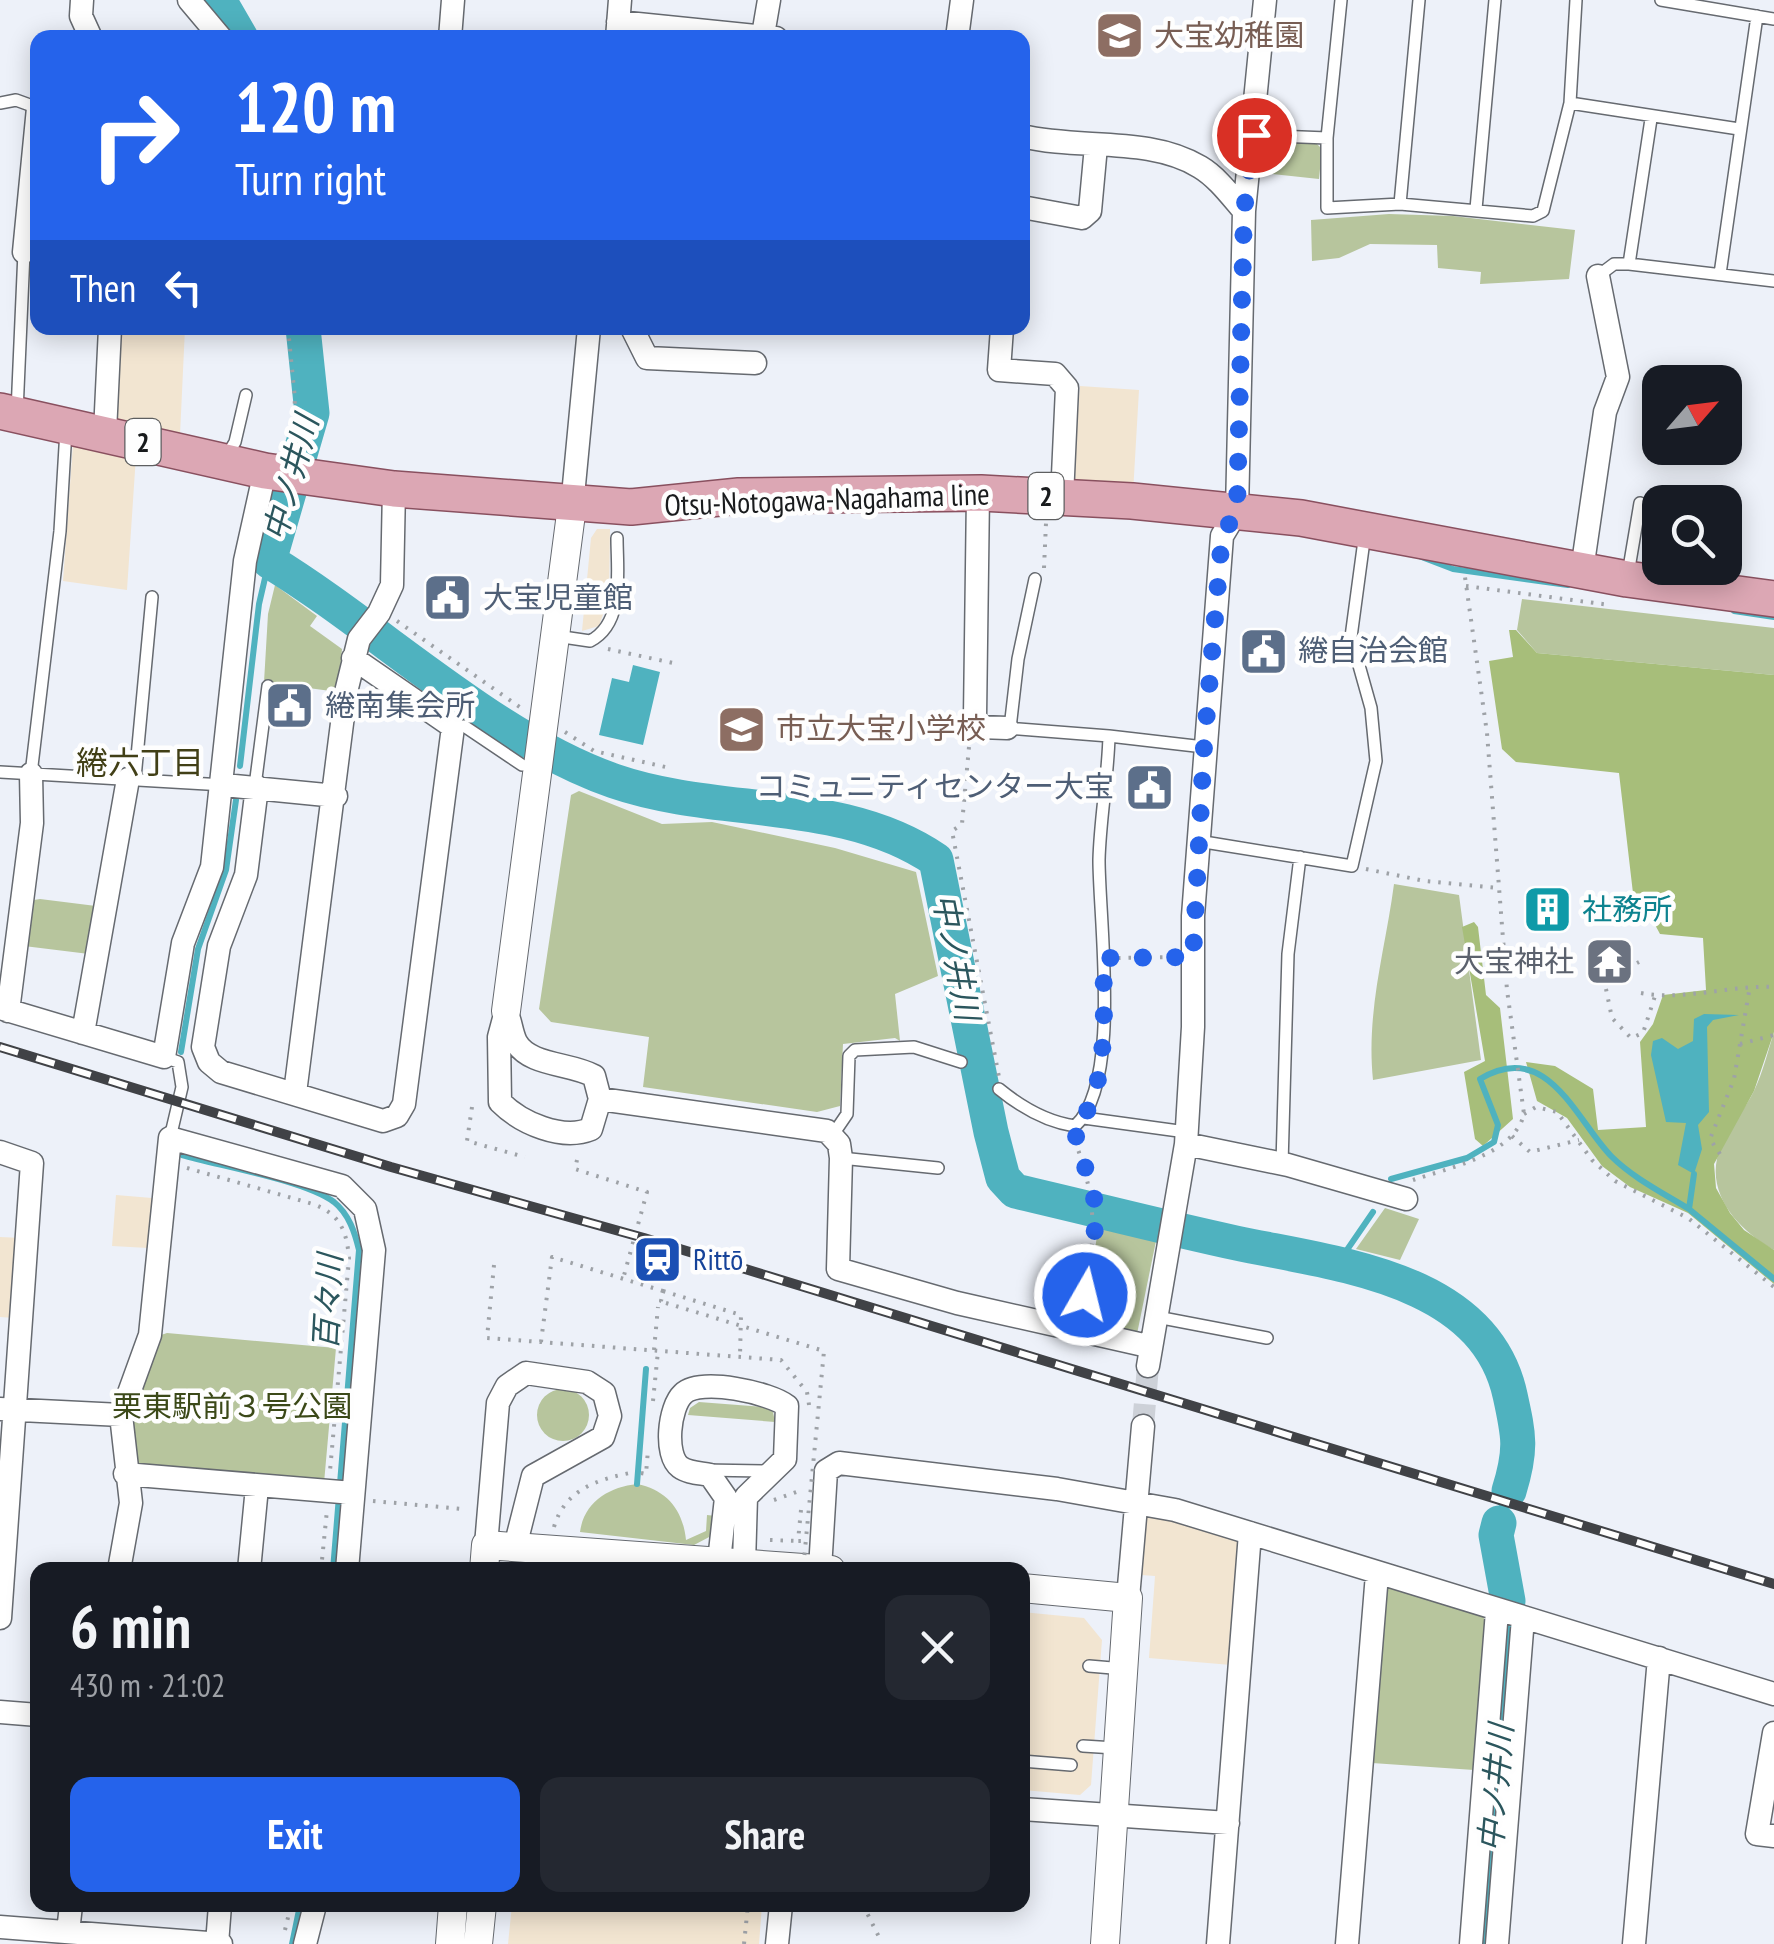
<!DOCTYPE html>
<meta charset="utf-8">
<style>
body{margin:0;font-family:"PT Sans Narrow","Noto Sans JP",sans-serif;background:#242831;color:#f1f3f6;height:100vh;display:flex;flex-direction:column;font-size:38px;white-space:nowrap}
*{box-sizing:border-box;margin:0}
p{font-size:32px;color:#9ea1a6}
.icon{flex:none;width:55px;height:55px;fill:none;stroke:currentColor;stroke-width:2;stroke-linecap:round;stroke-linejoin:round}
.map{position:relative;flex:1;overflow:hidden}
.side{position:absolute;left:30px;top:1562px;width:1000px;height:350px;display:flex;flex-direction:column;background:#171b24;border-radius:20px;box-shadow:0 5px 25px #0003}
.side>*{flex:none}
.top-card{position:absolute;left:30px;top:30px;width:1000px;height:305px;border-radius:20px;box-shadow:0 5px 25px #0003;background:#2563eb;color:#fff;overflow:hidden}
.needle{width:65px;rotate:62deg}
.buttons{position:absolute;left:1642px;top:365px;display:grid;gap:20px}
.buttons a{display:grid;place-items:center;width:100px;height:100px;border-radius:20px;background:#171b24;box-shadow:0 5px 25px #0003;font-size:50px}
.pin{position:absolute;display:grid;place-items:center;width:85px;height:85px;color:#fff;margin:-42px;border:5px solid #fff;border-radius:50%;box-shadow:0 2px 10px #0007}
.me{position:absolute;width:110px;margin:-55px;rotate:8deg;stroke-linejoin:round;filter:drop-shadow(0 0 8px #0008)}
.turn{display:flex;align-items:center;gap:35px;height:210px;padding:0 40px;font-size:45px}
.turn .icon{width:130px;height:130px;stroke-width:2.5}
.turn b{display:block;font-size:70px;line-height:85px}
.then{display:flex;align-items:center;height:95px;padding:0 40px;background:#0003;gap:20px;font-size:38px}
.round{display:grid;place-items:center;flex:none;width:105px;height:105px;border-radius:20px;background:#242831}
.overview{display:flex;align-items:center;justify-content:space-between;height:170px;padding:0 40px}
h1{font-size:60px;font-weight:700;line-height:75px}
.action{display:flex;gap:20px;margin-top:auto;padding:20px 40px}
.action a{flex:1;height:115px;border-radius:20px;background:#2563eb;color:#fff;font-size:40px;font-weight:700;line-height:115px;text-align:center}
.action a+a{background:#242831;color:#f1f3f6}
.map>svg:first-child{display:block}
.commercial{fill:#f2e5d1}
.green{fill:#b7c59d}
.forest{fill:#a7be7a}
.water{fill:#4fb2bf}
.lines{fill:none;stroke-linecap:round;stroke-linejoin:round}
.stream{stroke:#4fb2bf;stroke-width:6}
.river{stroke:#4fb2bf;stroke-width:35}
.minor-tunnel{stroke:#cdd1d8;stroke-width:22;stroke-dasharray:22 11;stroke-linecap:butt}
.service-casing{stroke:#666a70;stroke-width:14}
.minor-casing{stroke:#666a70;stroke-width:25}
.tertiary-casing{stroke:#666a70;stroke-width:30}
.primary-casing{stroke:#89505f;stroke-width:38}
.path{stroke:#9ea2a7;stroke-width:4;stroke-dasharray:2.5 8;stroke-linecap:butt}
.service{stroke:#fff;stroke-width:11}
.minor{stroke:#fff;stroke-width:22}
.tertiary{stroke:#fff;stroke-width:28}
.primary{stroke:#dca7b4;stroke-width:35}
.rail-casing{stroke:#404246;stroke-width:10}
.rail{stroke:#fefefe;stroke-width:6;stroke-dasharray:19;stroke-linecap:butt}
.path-bridge{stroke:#9ea2a7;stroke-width:4;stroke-dasharray:2.5 8;stroke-linecap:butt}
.route{stroke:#2563eb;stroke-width:18;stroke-dasharray:0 32.4}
.labels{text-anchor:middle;stroke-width:9;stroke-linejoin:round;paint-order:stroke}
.shield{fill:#fefefe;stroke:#5e5f60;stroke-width:2.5}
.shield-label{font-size:28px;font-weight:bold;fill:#191b1d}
.education-label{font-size:30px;fill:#785e54;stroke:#fefefe;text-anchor:start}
.street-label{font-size:30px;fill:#191b1d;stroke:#fefefe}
.service-label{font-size:30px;fill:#4e5e75;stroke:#fefefe;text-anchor:start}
.culture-label{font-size:30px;fill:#0d838f;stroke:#fefefe;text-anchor:start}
.worship-label{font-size:30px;fill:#5b616d;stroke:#fefefe;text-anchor:end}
.transit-label{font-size:30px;fill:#164399;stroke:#fefefe;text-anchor:start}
.park-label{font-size:30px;fill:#3b4918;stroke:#fefefe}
.water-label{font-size:32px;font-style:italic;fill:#2b565d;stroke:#fefefe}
.neighbourhood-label{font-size:32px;fill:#413f16;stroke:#fefefe}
</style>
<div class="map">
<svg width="1774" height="1944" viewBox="0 0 1774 1944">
<rect width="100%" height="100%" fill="#edf1f9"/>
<path class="commercial" d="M 119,328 L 185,328 L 180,435 L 117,421 Z
M 1080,386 L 1139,390 L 1133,493 L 1072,488 Z
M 73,444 L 136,456 L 127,590 L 63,581 Z
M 597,529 L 610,529 L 609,597 L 599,626 L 582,631 L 591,538 Z
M 116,1195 L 152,1198 L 148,1248 L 112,1246 Z
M 0,1237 L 22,1238 L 15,1318 L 0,1317 Z
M 1147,1511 L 1236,1538 L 1240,1545 L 1231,1665 L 1149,1658 L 1155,1576 L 1141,1575 Z
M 1022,1612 L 1084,1618 L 1102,1640 L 1091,1785 L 1080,1795 L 1023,1790 Z
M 512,1905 L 762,1905 L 759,1944 L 508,1944 Z"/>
<path class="green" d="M 1264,141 L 1316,143 L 1322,149 L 1319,179 L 1255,172 L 1256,146 Z
M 1389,214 L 1453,216 L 1575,230 L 1569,279 L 1480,284 L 1481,272 L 1438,268 L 1437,245 L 1370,244 L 1339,258 L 1312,261 L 1311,220 Z
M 275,585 L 317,616 L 310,626 L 342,649 L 338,692 L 264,682 L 268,614 Z
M 1522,599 L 1774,628 L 1774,675 L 1537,653 L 1517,630 Z
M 579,791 L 662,824 L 712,822 L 835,848 L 916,872 L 938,976 L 895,994 L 900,1041 L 895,1038 L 843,1044 L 840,1106 L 817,1112 L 643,1087 L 649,1037 L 551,1022 L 539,1009 L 571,795 Z
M 1394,884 L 1459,895 L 1481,1060 L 1373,1080 C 1366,1011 1385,952 1394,884 Z
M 40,899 L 96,906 L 89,954 L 24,946 L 28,901 Z
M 1774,1032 L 1774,1250 C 1736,1229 1701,1189 1722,1144 C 1731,1125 1745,1109 1754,1091 C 1763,1072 1768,1051 1774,1032 Z
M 1385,1208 L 1419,1219 L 1400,1260 L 1356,1249 Z
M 1099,1222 L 1157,1236 L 1137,1334 L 1100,1327 L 1085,1318 Z
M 167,1333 L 336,1348 L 324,1483 L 141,1465 L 132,1459 L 131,1415 L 158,1336 Z
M537 1415a26 26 0 1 1 52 0a26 26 0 1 1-52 0Z
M 699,1402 L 764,1407 L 773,1412 L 775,1422 L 688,1415 L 690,1408 Z
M 637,1484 C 667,1490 683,1510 686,1540 L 706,1531 L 707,1515 L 716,1516 L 713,1535 L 694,1545 L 580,1532 C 584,1502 609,1487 637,1484 Z
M 1393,1586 L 1480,1613 L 1486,1621 L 1474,1770 L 1372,1763 L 1385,1591 Z"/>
<path class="forest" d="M 1509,630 L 1516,630 L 1537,653 L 1774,675 L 1774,1032 L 1754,1091 L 1714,1164 L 1716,1188 L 1730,1213 L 1744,1230 L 1774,1250 L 1774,1284 L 1688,1213 L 1630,1187 L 1602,1166 L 1567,1118 L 1537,1101 L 1526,1062 L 1555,1066 L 1593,1089 L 1598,1130 L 1646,1127 L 1640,1042 L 1653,1024 L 1663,995 L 1706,990 L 1703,938 L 1660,934 L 1653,921 L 1636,919 L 1619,773 L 1516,762 L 1502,749 L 1489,661 L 1513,657 Z
M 1474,922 L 1478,927 L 1486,995 L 1500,1008 L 1513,1119 L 1483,1146 L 1475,1139 L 1464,1072 L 1485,1061 L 1462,927 Z"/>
<path class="water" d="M 633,665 L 660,672 L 643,745 L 599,735 L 612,678 L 629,682 Z
M 1704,1014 L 1739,1015 L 1713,1020 L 1707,1027 L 1709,1112 L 1698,1125 L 1702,1149 L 1694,1174 L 1678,1165 L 1686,1123 L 1666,1122 L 1651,1055 L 1653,1041 L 1662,1038 L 1678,1049 L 1693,1041 L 1694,1019 Z"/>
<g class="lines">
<path class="stream" d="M 1419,556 L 1453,569 L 1568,585
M 1734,611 L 1774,617
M 240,766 L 259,604 L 269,561
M 181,1052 L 198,949 L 226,870 L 236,800
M 182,1155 C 220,1166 304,1180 334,1202 C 349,1214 355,1233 359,1250 L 333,1570
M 1694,1174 L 1689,1209 L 1774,1279
M 1391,1179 L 1467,1158 L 1494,1142 L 1498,1125 L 1480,1079 C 1547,1038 1576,1120 1611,1156 C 1633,1178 1663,1193 1689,1209
M 1338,1263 L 1373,1212
M 637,1484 L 646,1369
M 292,1944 L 300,1905"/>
<path class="river" d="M 219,0 L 241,38
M 303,328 L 312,413 L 269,561 C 379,628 493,739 614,781 C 718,817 843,796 936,860 L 991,1132 L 1003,1178 L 1015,1191 C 1089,1208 1162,1227 1236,1243 C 1335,1264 1484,1277 1510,1395 C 1519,1436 1522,1449 1509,1491
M 1499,1523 L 1496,1535 L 1508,1601
M 1484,1944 L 1509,1632"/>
<path class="minor-tunnel" d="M 1143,1426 L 1148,1366"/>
<defs>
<path id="service" d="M 1341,0 L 1327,138 L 1327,208 L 1400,204 L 1533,216 L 1543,211 L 1570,103 L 1576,0
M 1661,0 L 1774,19
M 0,103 L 16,100 L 38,108
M 1570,103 L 1739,129
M 1253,135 L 1327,138
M 1400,204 L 1419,0
M 1476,209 L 1495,0
M 1629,264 L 1651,119
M 1720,274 L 1757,16
M 1598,276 L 1614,264 L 1629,264 L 1774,281
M 17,412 L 24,252
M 226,457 L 235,442 L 246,395
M 1628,574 L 1640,503
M 556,636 L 590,641 C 625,623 617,572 617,538
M 453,727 L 464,726 L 522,765
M 1007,728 L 1109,736
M 1010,728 L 1018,659 L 1035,579
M 0,772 L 224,785
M 31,774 L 60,531 L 66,430
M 135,778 L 152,597
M 255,786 L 268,686
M 1198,841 L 1352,866 L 1376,761 L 1371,708 L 1351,637 L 1365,533
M 164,1057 L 178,1062 L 182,1087 L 170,1138
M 999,1089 C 1021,1107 1047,1122 1075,1126 C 1122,1084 1099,921 1099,860 C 1100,819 1108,777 1109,736 L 1204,747
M 1084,1118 L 1186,1132
M 832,1136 L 847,1114 L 849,1056 L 855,1050 L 914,1047 L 961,1062
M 841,1158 L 938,1168
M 1282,1164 L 1288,954 L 1300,857
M 1157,1317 L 1267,1338
M 704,1470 L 769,1471
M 1089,1666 L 1124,1669
M 1083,1746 L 1115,1748
M 1022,1761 L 1071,1765"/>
<path id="minor" d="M 82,0 L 81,16 L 91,38
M 189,0 L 221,38
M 618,22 L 776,38
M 763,35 L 769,0
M 450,38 L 453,0
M 617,38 L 620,0
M 957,38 L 962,0
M 1022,136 C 1079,150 1149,136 1200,167 C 1217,177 1231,196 1244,211
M 1022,207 L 1082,218 L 1090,211 L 1096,146
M 24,252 L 38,108
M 632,328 L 647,358 L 755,363
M 1002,328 L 999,370 L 1055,374 L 1067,388 L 1062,497
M 105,432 L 110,328
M 978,493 L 975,717 L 979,727 L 1007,728
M 572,506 L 589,328
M 1582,570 L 1605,412 L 1618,377 L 1598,276
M 224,785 L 336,796
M 257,787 L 246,875 L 219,946 L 203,1047 L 209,1062 L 221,1072 L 383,1121 L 397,1116 L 404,1104 L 453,727 L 353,658
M 0,1008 L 164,1057 L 183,943 L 212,867 L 245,561 L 265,471
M 8,1011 L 32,823 L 31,774
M 506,1011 C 511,1021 511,1032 516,1042 C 529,1066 571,1063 594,1076 L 600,1099 L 591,1129 C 562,1141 521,1123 500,1102 L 499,1037 Z
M 83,1033 L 128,779
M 295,1093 L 346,692 L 359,639 L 379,613 L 392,585 L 394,489
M 600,1099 L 827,1131 L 839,1144 L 841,1158 L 838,1269 L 957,1303 L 1148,1346
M 1186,1144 L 1288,1165 L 1406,1199
M 0,1152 L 32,1163 L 0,1618
M 1148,1366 L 1186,1144 L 1193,1027 L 1193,916 L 1222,536 L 1237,511 L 1244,211 L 1265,0
M 0,1409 L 121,1415
M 125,1474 L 353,1493
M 486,1545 L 498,1403 L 507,1386 L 526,1373 L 587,1382 L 604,1393 L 610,1416 L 603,1437 L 533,1476 L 515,1547
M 719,1561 L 726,1498 L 710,1475 C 701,1473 688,1473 680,1467 C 664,1455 669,1407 683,1394 C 700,1377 771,1393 787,1406 L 785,1459 L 746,1497 L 744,1564
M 820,1569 L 826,1471 L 839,1463 L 1057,1489 L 1175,1510 L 1774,1694
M 119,1570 L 131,1503 L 121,1415 L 150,1335 L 170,1138 L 342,1186 L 365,1209 L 374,1250 L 347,1570
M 249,1570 L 257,1487
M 1128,1598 L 1143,1426
M 0,1712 L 38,1715
M 1774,1733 L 1757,1834 L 1774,1836
M 1022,1809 L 1228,1823
M 0,1927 L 221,1944
M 68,1932 L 71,1905
M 217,1944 L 220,1905
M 305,1944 L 315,1905
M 777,1944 L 781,1905
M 1218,1944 L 1250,1533
M 1347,1944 L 1377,1574
M 1471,1944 L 1497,1611
M 1497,1944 L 1523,1618
M 1634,1944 L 1659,1658"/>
<path id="tertiary" d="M 506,1011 L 572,506
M 484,1570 L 486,1545 L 831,1570
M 1022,1588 L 1128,1598 L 1105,1944
M 450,1944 L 453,1905
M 478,1944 L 482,1905"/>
<path id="primary" d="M 0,411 L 265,471 L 394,489 L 631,507 L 739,496 L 981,493 L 1132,501 L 1301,518 L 1627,579 L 1774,599"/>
</defs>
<use href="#service" class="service-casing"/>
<use href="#minor" class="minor-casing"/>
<use href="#tertiary" class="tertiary-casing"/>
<use href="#primary" class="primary-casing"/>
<path class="path" d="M 288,328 L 295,399 L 291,449
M 1044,568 L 1046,523
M 1466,586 L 1610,605
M 397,621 L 524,710
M 608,649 L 673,663
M 565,732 L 594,751 L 670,768
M 969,747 L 962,824 L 952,831 L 999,1077
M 1366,869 L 1425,881 L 1499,888
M 1118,958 L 1173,957
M 1637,963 L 1639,962
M 1606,989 L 1612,1018 L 1631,1038 L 1643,1033 L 1655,996
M 1641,993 C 1686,1001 1729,985 1774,987
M 1740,1044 L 1774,1035
M 472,1107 L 467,1141 L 525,1157
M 1524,1114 L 1536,1107 L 1557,1112 L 1592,1160 L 1615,1181 L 1688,1218 L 1774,1287
M 1512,1136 L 1530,1152 L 1579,1140
M 1075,1141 C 1101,1212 1093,1240 1083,1312
M 1720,1154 L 1710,1139 L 1734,1079 L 1750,986
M 577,1160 L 575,1169 L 647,1192 L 623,1279
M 187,1168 L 313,1204 C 340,1214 347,1231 349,1259 L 330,1471
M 1413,1180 C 1448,1168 1514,1155 1524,1114 L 1507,990 L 1487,733 L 1465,577
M 494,1265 L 487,1338 L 781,1360 L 807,1392 L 810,1411
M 663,1291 L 741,1315 L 740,1356
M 541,1342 L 552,1257 L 663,1291 L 661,1301 L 666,1303
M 654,1350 L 658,1307
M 653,1401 L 658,1351
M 641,1473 L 646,1474 L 648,1450
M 774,1500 L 802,1490
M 373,1501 L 463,1509
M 801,1510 L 798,1541 L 802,1541
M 554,1527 C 565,1489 598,1479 635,1472
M 770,1540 L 798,1541
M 321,1570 L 327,1510
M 863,1905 L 880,1939
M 285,1930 L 291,1905
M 744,1944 L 748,1905"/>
<use href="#service" class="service"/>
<use href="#minor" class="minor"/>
<use href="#tertiary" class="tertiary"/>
<use href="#primary" class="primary"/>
<defs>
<path id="rail" d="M 0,1047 L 391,1167 L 644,1238 L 1774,1584"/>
</defs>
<use href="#rail" class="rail-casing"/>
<use href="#rail" class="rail"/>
<path class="path-bridge" d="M 666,1303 L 824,1351 L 803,1570"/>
</g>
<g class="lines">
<path class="route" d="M 1085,1295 L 1096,1222 L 1094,1197 L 1073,1126 C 1110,1105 1104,997 1103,958 L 1193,957 L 1204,747 L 1222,536 L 1237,511 L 1244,211 L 1254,135"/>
</g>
<defs>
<symbol id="school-square" viewBox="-11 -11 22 22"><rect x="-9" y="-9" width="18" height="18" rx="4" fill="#8d6e63" stroke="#fefefe"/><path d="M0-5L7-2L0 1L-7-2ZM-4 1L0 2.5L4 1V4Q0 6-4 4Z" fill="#fff"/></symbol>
<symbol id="civic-square" viewBox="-11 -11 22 22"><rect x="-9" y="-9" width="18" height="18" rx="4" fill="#5c6f8a" stroke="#fefefe"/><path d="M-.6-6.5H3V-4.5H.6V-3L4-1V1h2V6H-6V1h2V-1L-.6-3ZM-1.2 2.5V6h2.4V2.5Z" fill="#fff"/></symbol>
<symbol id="building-square" viewBox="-11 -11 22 22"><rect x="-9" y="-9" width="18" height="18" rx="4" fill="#0f9aa8" stroke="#fefefe"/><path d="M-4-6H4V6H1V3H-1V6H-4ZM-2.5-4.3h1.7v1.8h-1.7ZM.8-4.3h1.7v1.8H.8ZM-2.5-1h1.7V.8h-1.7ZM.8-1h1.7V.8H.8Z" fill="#fff"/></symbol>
<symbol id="temple-square" viewBox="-11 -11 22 22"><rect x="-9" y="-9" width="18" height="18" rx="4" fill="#6b7280" stroke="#fefefe"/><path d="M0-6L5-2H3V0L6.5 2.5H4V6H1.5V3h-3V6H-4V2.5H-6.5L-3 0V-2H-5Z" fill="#fff"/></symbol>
<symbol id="station-square" viewBox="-11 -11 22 22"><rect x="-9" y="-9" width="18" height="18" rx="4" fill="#1a4fb4" stroke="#fefefe"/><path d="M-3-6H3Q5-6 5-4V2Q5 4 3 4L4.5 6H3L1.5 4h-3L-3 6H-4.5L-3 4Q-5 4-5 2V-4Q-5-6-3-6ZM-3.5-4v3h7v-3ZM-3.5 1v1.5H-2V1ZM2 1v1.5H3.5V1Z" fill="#fff"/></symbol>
</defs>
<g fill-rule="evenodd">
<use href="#school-square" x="1092" y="8" width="55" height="55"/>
<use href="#civic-square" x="420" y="570" width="55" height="55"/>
<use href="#civic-square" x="1236" y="624" width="55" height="55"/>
<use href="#civic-square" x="262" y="678" width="55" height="55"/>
<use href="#school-square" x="714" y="702" width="55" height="55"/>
<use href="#civic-square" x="1122" y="760" width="55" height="55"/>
<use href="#building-square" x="1520" y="882" width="55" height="55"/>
<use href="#temple-square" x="1582" y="934" width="55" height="55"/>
<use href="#station-square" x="630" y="1232" width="55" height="55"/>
</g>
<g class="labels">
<g class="shield">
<rect x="125.5" y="419" width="35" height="46" rx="8"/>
<rect x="1028.5" y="473" width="35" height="46" rx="8"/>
</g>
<g class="shield-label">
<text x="143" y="452">2</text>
<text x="1046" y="506">2</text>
</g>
<g class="education-label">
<text x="1154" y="46">大宝幼稚園</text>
<text x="776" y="739">市立大宝小学校</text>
</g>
<g class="street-label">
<text transform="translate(827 500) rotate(-2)" y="10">Otsu-Notogawa-Nagahama line</text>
</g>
<g class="service-label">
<text x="483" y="608">大宝児童館</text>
<text x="1298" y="661">綣自治会館</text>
<text x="325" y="716">綣南集会所</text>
<text x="1114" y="797" text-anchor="end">コミュニティセンター大宝</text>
</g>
<g class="culture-label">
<text x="1582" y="920">社務所</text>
</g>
<g class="worship-label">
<text x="1574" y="972">大宝神社</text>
</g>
<g class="transit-label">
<text x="693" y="1270">Rittō</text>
</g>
<g class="park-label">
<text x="232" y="1417">栗東駅前３号公園</text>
</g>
<g class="water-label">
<text transform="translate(291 478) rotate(-75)" y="11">中ノ井川</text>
<text transform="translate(956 957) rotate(79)" y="11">中ノ井川</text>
<text transform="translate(328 1302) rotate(-87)" y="11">百々川</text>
<text transform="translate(1496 1788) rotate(-85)" y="11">中ノ井川</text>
</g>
<g class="neighbourhood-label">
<text x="140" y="774">綣六丁目</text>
</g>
</g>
</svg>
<div class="buttons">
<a><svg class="needle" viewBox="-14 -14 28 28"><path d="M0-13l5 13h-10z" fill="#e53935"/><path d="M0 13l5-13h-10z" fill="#9ea1a6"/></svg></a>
<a><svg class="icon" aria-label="search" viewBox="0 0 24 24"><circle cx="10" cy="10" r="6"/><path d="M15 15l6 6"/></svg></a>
</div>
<div class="pin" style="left:1254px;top:135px;background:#d93025"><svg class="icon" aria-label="arrive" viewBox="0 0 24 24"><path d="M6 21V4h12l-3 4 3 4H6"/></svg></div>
<svg class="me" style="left:1085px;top:1295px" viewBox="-20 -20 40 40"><circle r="17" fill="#2563eb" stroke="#fff" stroke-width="3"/><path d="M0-11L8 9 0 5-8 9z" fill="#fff"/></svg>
<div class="top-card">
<div class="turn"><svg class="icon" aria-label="right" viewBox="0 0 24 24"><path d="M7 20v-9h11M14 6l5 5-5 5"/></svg><div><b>120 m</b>Turn right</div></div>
<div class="then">Then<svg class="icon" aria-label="left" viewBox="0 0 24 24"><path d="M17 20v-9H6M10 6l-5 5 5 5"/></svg></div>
</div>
<section class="side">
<div class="overview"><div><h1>6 min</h1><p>430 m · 21:02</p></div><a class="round"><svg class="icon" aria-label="close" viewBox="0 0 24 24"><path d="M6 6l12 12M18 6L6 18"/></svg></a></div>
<div class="action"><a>Exit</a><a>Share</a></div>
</section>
</div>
